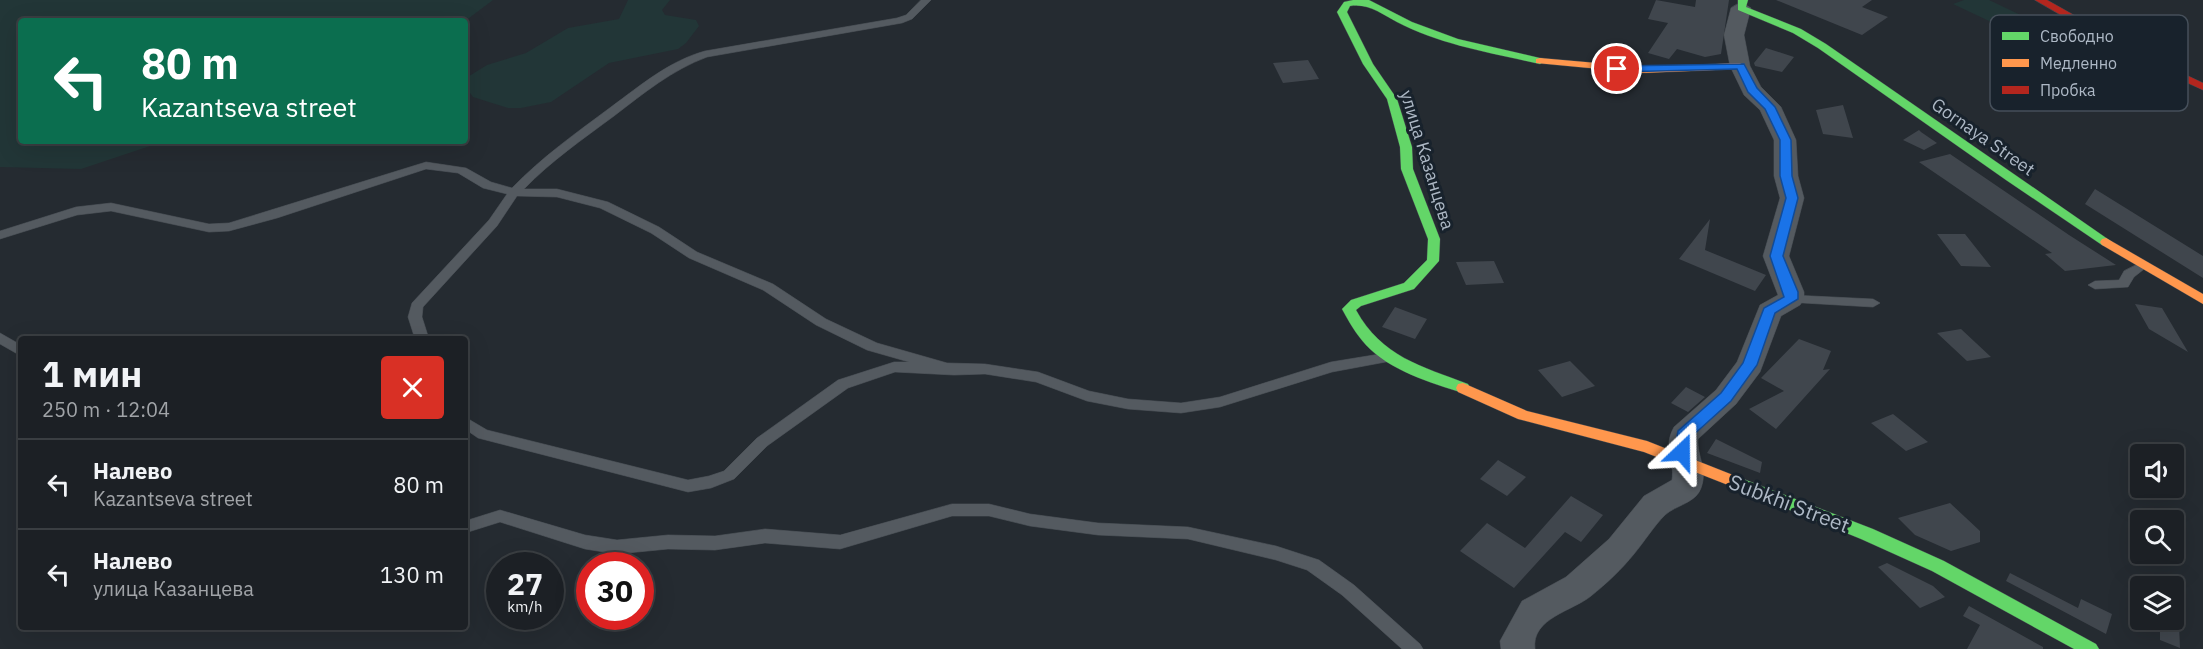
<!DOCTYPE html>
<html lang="ru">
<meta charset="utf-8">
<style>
body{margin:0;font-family:"IBM Plex Sans",sans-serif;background:#292d32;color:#f1f3f6;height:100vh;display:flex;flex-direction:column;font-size:22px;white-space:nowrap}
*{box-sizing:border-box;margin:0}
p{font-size:20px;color:#a0a3a7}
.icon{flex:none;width:33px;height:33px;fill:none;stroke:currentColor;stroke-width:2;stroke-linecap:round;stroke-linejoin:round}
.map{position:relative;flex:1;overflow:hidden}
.sheet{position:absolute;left:18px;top:336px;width:450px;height:294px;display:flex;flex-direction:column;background:#1c2025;border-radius:6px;box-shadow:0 6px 24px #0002,0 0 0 2px #3a3e42}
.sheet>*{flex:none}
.guide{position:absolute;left:18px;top:18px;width:450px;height:126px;border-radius:6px;box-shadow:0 6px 24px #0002,0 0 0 2px #3a3e42;background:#0b6e4f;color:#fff;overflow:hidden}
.tools{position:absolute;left:2130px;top:444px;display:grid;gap:12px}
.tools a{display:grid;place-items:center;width:54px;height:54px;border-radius:6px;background:#1c2025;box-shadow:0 6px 24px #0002,0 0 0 2px #3a3e42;font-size:30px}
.speed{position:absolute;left:486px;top:552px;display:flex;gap:12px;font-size:30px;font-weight:700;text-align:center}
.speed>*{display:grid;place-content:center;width:78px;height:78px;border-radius:50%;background:#1c2025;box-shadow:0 6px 24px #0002,0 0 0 2px #3a3e42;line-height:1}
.speed small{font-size:15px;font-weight:400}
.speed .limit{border:9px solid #d22;background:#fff;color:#111}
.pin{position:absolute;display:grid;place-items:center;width:51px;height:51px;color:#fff;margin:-26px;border:3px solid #fff;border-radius:50%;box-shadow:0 2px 6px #0007}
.me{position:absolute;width:66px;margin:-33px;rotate:23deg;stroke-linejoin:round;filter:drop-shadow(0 0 4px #0008)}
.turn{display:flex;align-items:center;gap:21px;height:126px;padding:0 24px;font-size:27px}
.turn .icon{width:78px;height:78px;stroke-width:2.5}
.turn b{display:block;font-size:42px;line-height:51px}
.round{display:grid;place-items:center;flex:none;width:63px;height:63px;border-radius:6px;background:#292d32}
.head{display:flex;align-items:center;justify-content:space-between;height:102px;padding:0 24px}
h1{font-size:36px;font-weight:800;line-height:45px}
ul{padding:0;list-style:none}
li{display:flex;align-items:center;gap:18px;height:90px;padding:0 24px;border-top:2px solid #3a3e42}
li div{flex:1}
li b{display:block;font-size:22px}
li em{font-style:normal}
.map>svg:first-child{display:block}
.green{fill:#223637}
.building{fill:#40464d}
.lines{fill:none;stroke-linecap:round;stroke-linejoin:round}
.lane-casing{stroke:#42484e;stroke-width:1}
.street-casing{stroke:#42484e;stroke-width:1}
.fast-casing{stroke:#42484e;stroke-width:1}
.slow-casing{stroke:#42484e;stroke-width:1}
.jam-casing{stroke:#42484e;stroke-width:1}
.lane{fill:#545a60;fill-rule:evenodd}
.street{fill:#545a60;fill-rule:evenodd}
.fast{fill:#63d668;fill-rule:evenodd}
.slow{fill:#ff974d;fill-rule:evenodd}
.jam{fill:#b3261e;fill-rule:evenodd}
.route{fill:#1a73e8;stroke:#114b97;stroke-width:1.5}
.labels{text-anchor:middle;stroke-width:6;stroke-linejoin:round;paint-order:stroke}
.street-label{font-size:18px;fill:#adb8c5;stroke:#18222c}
.near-street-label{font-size:21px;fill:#adb8c5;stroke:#18222c}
.key{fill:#18222c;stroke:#454f5a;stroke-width:1.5}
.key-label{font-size:16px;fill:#adb8c5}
</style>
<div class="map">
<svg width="2203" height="649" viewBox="0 0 2203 649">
<rect width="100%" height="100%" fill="#252b31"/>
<path class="green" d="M 0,0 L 493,0 L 465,21 L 21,21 L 21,141 L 165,141 L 81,169 L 0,167 Z
M 628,0 L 670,0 L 662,10 L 665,15 L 696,20 L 699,26 L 686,43 L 678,49 L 609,63 L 551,102 L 521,108 L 508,108 L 473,97 L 465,86 L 466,78 L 487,65 L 526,53 L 568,28 L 619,19 Z
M 1964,0 L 1989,0 L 2029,19 L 2004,28 L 1953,4 Z"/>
<path class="building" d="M 1656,0 L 1695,7 L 1696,0 L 1729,0 L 1721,54 L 1705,57 L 1677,49 L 1669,59 L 1648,53 L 1668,23 L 1648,19 Z
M 1776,0 L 1872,0 L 1862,7 L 1888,17 L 1862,35 Z
M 1766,48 L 1794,57 L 1782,72 L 1755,66 L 1754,63 Z
M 1308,60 L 1319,79 L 1283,83 L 1273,63 Z
M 1843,105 L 1853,138 L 1823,134 L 1816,110 Z
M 1919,130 L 1921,132 L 1937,143 L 1924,150 L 1903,140 Z
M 1950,154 L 2069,235 L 2116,265 L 2065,271 L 2045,254 L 2052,253 L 1919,162 Z
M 2095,189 L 2203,256 L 2203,278 L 2085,204 Z
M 1710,219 L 1705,250 L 1766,275 L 1755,291 L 1679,259 Z
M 1937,234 L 1965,234 L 1991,267 L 1961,266 Z
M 1494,261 L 1504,283 L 1466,285 L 1456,262 Z
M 2135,304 L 2162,308 L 2188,352 L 2149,329 Z
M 1395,307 L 1427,319 L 1415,339 L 1382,327 Z
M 1961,329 L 1991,357 L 1967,361 L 1937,333 Z
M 1799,339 L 1831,351 L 1823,370 L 1830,369 L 1776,429 L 1749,409 L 1784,391 L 1761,378 Z
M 1570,361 L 1595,386 L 1562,397 L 1538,370 Z
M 1686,387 L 1705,397 L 1688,412 L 1671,403 Z
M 1893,414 L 1928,442 L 1906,451 L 1871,423 Z
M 1716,439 L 1762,462 L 1760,473 L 1707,453 Z
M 1498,460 L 1526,477 L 1507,496 L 1480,479 Z
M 1571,496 L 1603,515 L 1581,542 L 1565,532 L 1514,588 L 1460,551 L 1487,523 L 1525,548 Z
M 1950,503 L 1980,531 L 1980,542 L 1951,551 L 1915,535 L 1898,518 Z
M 1887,563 L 1933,586 L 1945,597 L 1920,608 L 1878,567 Z
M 2010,573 L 2078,608 L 2081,599 L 2112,614 L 2106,634 L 2006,581 Z
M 1969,606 L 2043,647 L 2043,649 L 1967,649 L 1980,625 L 1963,616 Z
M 2160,620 L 2179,625 L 2180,648 L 2160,640 Z"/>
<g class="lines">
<defs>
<path id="lane" d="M 921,0 L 931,0 L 912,19 L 902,23 L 707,57 C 672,70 644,93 614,116 C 583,139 551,161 524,189 L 557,189 L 608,202 L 659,227 L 697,252 L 773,284 L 826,319 L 877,343 L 947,363 L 985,364 L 1038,372 L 1089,391 L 1128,399 L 1181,403 L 1220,397 L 1331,362 L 1386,353 L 1393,358 L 1391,361 L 1332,372 L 1220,407 L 1181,413 L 1128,409 L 1087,401 L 1036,382 L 985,374 L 954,375 L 895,372 L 848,388 L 767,446 L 734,479 L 711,488 L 688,492 L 478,438 L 465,429 L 465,417 L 487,430 L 688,480 L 709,476 L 724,471 L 757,438 L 838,380 L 894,362 L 909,362 L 867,350 L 816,325 L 763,290 L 689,258 L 651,233 L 600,208 L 557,197 L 517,196 L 497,226 L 423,307 L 422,317 L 429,339 L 415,339 L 408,317 L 412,303 L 489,220 L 507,194 L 483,188 L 458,173 L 426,169 L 277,218 L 229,231 L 209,232 L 111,211 L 77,215 L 0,239 L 0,231 L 76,207 L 111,203 L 209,224 L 229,223 L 426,162 L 466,168 L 491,182 L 512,188 C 542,157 576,133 611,107 C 641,85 669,61 705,51 L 897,18 L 906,15 Z
M 2142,262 L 2148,266 L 2134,277 L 2128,287 L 2095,289 L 2088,285 L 2095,281 L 2119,280 L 2124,271 Z
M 1791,295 L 1873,299 L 1880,303 L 1873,307 L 1786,302 L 1784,299 L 1786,296 Z
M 0,333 L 21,345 L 21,356 L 0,344 Z
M 952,504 L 989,504 L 1030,514 L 1098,523 L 1188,527 L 1276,546 L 1319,560 L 1354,585 L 1420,644 L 1423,649 L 1402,649 L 1342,595 L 1307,570 L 1276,560 L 1188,539 L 1098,535 L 1030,526 L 989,516 L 952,516 L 840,549 L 765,543 L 715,550 L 668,549 L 617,554 L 585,549 L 500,522 L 465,533 L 465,521 L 500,510 L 585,535 L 617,540 L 668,535 L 715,536 L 765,529 L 840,535 Z"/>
<path id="street" d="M 1741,2 L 1751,8 L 1744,35 L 1750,66 L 1761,87 L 1781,107 L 1796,140 L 1798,176 L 1804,198 L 1789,256 L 1804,292 L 1804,299 L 1800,305 L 1781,316 L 1760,372 L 1736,404 L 1698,439 C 1697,457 1708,469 1701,488 C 1696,503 1676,505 1665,515 C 1654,526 1644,542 1634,554 C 1622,569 1606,584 1591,596 C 1573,611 1531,618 1535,649 L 1501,649 L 1500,641 L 1522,601 L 1566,577 L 1609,539 L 1644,496 L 1672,480 C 1675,459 1662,449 1674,427 L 1716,390 L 1737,362 L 1760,305 L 1778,295 L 1763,256 L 1780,198 L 1774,176 L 1774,140 L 1760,110 L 1744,95 L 1730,66 L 1724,35 L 1731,8 Z"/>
<path id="fast" d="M 1353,0 L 1369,0 L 1412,22 L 1458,39 L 1544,59 L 1545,61 L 1540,64 C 1492,53 1441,45 1397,22 C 1382,14 1368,3 1350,6 L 1347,12 L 1373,64 L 1397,99 L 1412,147 L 1413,169 L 1440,239 L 1439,261 L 1414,289 L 1361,306 L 1356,310 C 1382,357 1421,366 1468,384 L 1470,388 L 1468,392 L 1463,393 C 1431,383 1389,370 1366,345 C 1356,334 1349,322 1342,309 L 1351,300 L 1404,283 L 1427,260 L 1428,239 L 1401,169 L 1400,147 L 1387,99 L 1363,64 L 1337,12 L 1344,2 Z
M 1738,0 L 1748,0 L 1746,7 L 1801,29 L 1826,44 L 2112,242 L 2106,246 L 2102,245 L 2006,180 L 1818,48 L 1793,33 L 1738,10 Z
M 1733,475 L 1873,529 L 1944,561 L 2096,644 L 2099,649 L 2074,649 L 1932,571 L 1861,539 L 1728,485 L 1725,481 L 1728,477 Z"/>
<path id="slow" d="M 1540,58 L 1642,67 L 1740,63 L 1745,66 L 1740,69 L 1642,73 L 1536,63 L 1536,59 Z
M 2106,238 L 2203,294 L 2203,304 L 2102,245 L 2100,242 L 2102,239 Z
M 1463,383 L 1527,411 L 1647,441 L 1738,477 L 1741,481 L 1738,485 L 1733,487 L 1644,452 L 1518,419 L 1458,392 L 1456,388 L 1458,384 Z"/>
<path id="jam" d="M 2035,0 L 2047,0 L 2150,58 L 2203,83 L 2203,90 L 2142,62 Z"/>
</defs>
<use href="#lane" class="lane-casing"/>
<use href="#street" class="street-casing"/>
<use href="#fast" class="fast-casing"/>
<use href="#slow" class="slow-casing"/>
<use href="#jam" class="jam-casing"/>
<use href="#lane" class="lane"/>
<use href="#street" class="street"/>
<use href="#fast" class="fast"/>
<use href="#slow" class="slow"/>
<use href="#jam" class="jam"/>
</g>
<path class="route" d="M 1744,64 L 1757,88 L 1775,107 L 1791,140 L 1792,176 L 1798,198 L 1783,256 L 1798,292 L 1798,299 L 1775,313 L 1757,365 L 1731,401 L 1691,437 L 1690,452 L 1682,458 L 1674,452 L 1678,431 L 1721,393 L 1743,363 L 1764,308 L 1784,297 L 1770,256 L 1786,198 L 1780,176 L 1780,140 L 1765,109 L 1748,92 L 1737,69 L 1617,72 L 1612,69 L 1617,66 Z"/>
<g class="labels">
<g class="street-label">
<text transform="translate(1983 137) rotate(35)" y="6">Gornaya Street</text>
<text transform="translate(1427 160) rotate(73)" y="6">улица Казанцева</text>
</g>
<g class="near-street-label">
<text transform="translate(1789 504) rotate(21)" y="7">Subkhi Street</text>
</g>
</g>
<rect x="1990" y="15" width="198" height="96" rx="9" class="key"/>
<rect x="2002" y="32" width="27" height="8" fill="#63d668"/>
<rect x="2002" y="59" width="27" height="8" fill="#ff974d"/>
<rect x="2002" y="86" width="27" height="8" fill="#b3261e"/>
<g class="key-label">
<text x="2040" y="42">Свободно</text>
<text x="2040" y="69">Медленно</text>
<text x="2040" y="96">Пробка</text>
</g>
</svg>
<div class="tools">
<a><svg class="icon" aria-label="sound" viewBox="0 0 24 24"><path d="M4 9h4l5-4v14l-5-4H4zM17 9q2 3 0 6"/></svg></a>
<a><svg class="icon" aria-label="search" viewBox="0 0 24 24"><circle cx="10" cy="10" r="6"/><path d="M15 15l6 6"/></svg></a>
<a><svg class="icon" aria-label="layers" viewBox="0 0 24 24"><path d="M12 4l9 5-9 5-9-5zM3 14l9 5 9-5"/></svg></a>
</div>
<div class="speed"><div>27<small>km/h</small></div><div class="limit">30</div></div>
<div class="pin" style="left:1617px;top:69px;background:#d93025"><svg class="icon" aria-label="arrive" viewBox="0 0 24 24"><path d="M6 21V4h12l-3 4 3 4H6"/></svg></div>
<svg class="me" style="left:1682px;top:452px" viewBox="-20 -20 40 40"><path d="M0-17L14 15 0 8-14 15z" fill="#1a73e8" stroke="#fff" stroke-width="4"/></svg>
<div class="guide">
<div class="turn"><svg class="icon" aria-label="left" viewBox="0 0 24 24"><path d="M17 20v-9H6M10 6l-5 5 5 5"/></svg><div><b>80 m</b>Kazantseva street</div></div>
</div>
<section class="sheet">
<div class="head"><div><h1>1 мин</h1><p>250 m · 12:04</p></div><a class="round" style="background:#d93025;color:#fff"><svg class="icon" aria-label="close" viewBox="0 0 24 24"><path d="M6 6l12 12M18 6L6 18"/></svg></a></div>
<ul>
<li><svg class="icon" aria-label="left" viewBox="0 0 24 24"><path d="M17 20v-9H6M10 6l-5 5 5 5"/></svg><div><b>Налево</b><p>Kazantseva street</p></div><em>80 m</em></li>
<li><svg class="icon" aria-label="left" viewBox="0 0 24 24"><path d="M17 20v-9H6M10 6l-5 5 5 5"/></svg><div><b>Налево</b><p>улица Казанцева</p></div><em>130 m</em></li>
</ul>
</section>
</div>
